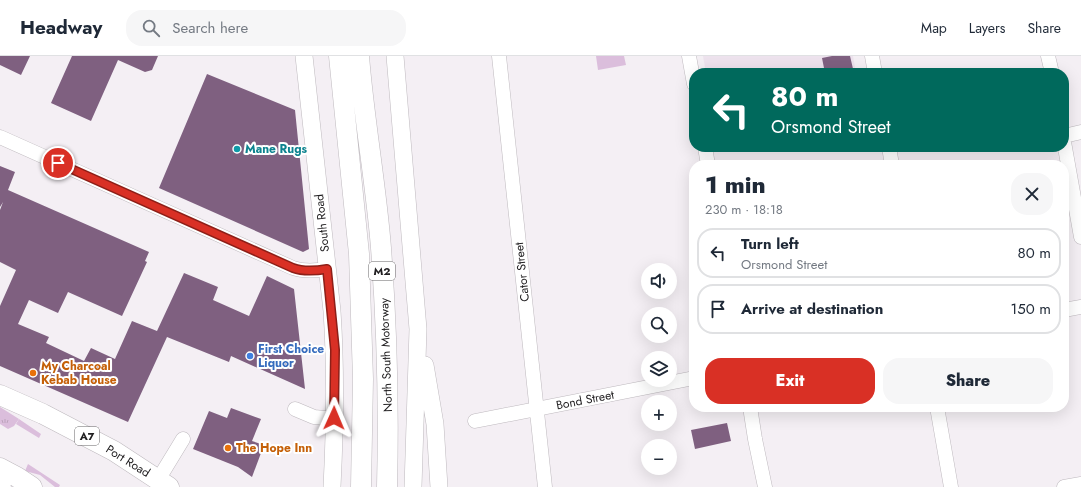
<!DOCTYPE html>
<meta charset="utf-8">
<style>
body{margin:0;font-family:Jost,sans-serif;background:#f6f6f7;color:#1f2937;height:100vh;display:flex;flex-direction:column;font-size:15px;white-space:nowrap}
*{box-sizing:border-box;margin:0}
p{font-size:13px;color:#747a83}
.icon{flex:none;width:22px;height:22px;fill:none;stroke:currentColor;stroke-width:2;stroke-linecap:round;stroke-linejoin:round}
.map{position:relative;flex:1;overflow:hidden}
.side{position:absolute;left:689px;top:104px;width:380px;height:252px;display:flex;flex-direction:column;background:#fff;border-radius:16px;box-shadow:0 4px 16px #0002}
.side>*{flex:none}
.banner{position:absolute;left:689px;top:12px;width:380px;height:84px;border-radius:16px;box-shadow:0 4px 16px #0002;background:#00695c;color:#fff;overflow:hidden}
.fabs{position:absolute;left:641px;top:207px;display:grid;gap:8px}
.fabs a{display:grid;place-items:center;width:36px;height:36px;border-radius:50%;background:#fff;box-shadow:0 4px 16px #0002;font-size:20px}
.pin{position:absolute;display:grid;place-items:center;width:34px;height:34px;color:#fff;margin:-17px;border:2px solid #fff;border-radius:50%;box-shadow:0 1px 4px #0007}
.me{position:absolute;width:44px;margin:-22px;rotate:1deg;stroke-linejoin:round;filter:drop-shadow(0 0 3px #0008)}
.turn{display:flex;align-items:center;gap:14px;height:84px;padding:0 16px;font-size:18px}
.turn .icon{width:52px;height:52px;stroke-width:2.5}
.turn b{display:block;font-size:28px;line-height:34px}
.round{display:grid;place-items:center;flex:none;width:42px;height:42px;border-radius:16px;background:#f6f6f7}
.summary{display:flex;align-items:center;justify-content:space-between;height:68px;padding:0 16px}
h1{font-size:24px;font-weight:800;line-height:30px}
.cta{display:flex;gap:8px;margin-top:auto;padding:8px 16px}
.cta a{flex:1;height:46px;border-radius:16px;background:#d93025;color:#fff;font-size:16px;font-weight:800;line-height:46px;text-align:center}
.cta a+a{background:#f6f6f7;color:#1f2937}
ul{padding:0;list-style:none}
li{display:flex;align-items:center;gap:12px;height:50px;margin:0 8px 6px;padding:0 8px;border:2px solid #e0e1e3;border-radius:16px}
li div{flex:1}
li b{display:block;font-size:15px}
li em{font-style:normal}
header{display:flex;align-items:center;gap:24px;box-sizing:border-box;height:56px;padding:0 20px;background:#fff;border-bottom:1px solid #e0e1e3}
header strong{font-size:19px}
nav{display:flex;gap:22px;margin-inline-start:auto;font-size:14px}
.search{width:280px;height:36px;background:#f6f6f7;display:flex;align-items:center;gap:10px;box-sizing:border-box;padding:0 14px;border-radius:16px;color:#747a83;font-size:15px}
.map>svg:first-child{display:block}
.built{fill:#ede2ed}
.grass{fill:url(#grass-tufts)}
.garden{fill:#dbbedc}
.building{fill:#7f6080}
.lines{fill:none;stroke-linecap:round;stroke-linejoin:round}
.minor-casing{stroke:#beb9be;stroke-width:15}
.major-casing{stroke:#beb9be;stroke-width:18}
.highway-casing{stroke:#beb9be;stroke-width:21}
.minor{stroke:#fff;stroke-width:14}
.major{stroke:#fff;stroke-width:17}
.highway{stroke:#fff;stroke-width:20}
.route-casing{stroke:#8d1f18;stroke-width:10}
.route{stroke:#d93025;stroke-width:7}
.culture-dot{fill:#0f9aa8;stroke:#fff;stroke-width:1.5}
.shop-dot{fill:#3f7fe0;stroke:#fff;stroke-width:1.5}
.food-dot{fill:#e8710a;stroke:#fff;stroke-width:1.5}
.labels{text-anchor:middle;stroke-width:4;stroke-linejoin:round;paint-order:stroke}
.shield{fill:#fff;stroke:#646364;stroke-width:1}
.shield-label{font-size:11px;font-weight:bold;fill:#222022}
.culture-label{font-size:12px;font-weight:bold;fill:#0d838f;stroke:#fff;text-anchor:start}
.street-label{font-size:12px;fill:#222022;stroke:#fff}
.shop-label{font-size:12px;font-weight:bold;fill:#366cbe;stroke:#fff;text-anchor:start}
.food-label{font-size:12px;font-weight:bold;fill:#c56008;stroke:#fff;text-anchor:start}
</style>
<header>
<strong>Headway</strong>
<div class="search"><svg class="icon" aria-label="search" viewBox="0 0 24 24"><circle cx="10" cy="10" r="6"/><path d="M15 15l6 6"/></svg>Search here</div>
<nav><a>Map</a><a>Layers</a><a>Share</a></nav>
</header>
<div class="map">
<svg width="1081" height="431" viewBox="0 0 1081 431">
<defs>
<pattern id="grass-tufts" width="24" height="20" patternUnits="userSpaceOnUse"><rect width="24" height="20" fill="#dbbedc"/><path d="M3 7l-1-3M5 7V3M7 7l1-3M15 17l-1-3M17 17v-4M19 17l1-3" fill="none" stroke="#bca3bc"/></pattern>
</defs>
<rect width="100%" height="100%" fill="#f4eff4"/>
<path class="built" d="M 703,0 L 853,0 L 856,17 L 706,17 Z"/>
<path class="grass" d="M 0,351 L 19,363 L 14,370 L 8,373 L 0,368 Z"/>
<path class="garden" d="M 596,0 L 624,0 L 626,9 L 598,14 Z
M 19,363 L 41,378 L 39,382 L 16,368 Z
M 28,408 L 60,429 L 59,431 L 55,431 L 40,419 L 25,415 Z"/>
<path class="building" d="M 0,0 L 30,0 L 21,19 L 0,9 Z
M 72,0 L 158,0 L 152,14 L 145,16 L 118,4 L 91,65 L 51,47 Z
M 832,0 L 850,0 L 854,17 L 825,17 L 822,2 Z
M 207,18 L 295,54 L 309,193 L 303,196 L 159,132 Z
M 0,110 L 15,116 L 8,134 L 149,196 L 145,205 L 147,206 L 122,260 L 68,236 L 58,257 L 29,244 L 18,268 L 49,281 L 46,287 L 84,305 L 91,292 L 115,303 L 132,265 L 157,275 L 184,217 L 218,231 L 213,244 L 249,260 L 267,220 L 294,233 L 305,333 L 231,300 L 229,306 L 167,281 L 128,366 L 0,310 L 0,250 L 16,214 L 0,206 L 0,154 L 3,146 L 0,151 Z
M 231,352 L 261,363 L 252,385 L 264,389 L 252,421 L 238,411 L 193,393 L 209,355 L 227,362 Z
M 727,367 L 731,385 L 695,393 L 691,374 Z"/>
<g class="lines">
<defs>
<path id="minor" d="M 499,0 L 545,431
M 689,0 L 694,28
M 872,0 L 875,17
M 1048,0 L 1052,17
M 1064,80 L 1081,76
M 0,81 L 293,212 C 304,216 315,215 327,213
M 1064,86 L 1081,181
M 705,91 L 708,109
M 889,91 L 892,109
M 1064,254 L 1081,251
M 750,351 L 755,383 L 765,431
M 937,351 L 951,431
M 295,353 L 314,361 L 335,363
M 475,365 L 694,322
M 158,424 L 183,383
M 1064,431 L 1081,428"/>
<path id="major" d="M 304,0 L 332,255 C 336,314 335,372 332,431
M 395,0 L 418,273 L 413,431
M 425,309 L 435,368 L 439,431"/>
<path id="highway" d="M 339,0 L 359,198 L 363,323 L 361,431
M 359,0 C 364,64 376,128 381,192 C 387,272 389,351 387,431
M 0,339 L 43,358 L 114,395 L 169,431
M 0,412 L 17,421 L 32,431
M 0,430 L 1,431"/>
</defs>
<use href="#minor" class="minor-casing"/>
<use href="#major" class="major-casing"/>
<use href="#highway" class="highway-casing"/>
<use href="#minor" class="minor"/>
<use href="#major" class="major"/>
<use href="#highway" class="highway"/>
</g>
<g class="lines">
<defs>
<path id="route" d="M 58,107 L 293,212 C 304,216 315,215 327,213 L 335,294 L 334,362"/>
</defs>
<use href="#route" class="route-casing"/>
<use href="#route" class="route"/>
</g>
<circle class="culture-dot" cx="237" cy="93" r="4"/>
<circle class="shop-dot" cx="250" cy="300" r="4"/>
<g class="food-dot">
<circle cx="33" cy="317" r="4"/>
<circle cx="228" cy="392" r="4"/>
</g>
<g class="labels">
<g class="shield">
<rect x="369" y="206" width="26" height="18" rx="3"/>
<rect x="75" y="371" width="24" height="18" rx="3"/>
</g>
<g class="shield-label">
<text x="382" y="219">M2</text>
<text x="87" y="384">A7</text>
</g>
<g class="culture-label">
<text x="245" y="97">Mane Rugs</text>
</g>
<g class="street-label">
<text transform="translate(322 167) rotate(-96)" y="4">South Road</text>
<text transform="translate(522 216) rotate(-96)" y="4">Cator Street</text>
<text transform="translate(386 299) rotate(-92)" y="4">North South Motorway</text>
<text transform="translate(585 344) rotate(-11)" y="4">Bond Street</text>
<text transform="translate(128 405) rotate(32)" y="4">Port Road</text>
</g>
<g class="shop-label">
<text x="258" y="297">First Choice<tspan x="258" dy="14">Liquor</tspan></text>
</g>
<g class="food-label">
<text x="41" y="314">My Charcoal<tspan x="41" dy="14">Kebab House</tspan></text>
<text x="236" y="396">The Hope Inn</text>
</g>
</g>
</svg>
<div class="fabs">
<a><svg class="icon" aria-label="sound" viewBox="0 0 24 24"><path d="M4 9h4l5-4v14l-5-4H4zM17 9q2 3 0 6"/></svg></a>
<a><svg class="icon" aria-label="search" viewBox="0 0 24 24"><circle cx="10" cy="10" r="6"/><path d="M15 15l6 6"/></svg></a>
<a><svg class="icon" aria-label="layers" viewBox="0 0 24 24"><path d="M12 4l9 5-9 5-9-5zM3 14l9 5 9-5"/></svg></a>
<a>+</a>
<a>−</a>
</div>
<div class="pin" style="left:58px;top:107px;background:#d93025"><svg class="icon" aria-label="arrive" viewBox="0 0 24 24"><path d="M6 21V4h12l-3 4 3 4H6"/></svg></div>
<svg class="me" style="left:334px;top:362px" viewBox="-20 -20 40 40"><path d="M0-17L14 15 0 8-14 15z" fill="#d93025" stroke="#fff" stroke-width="4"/></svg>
<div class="banner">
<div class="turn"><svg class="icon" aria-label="left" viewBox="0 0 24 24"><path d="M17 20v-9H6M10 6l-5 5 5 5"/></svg><div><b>80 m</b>Orsmond Street</div></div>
</div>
<section class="side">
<div class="summary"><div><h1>1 min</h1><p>230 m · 18:18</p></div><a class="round"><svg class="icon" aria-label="close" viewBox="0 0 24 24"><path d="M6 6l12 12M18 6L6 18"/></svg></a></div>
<ul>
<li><svg class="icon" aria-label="left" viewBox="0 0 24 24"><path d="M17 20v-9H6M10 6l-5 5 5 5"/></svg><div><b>Turn left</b><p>Orsmond Street</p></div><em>80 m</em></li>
<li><svg class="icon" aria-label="arrive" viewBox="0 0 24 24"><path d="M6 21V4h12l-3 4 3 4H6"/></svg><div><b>Arrive at destination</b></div><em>150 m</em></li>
</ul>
<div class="cta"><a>Exit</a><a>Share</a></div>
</section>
</div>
